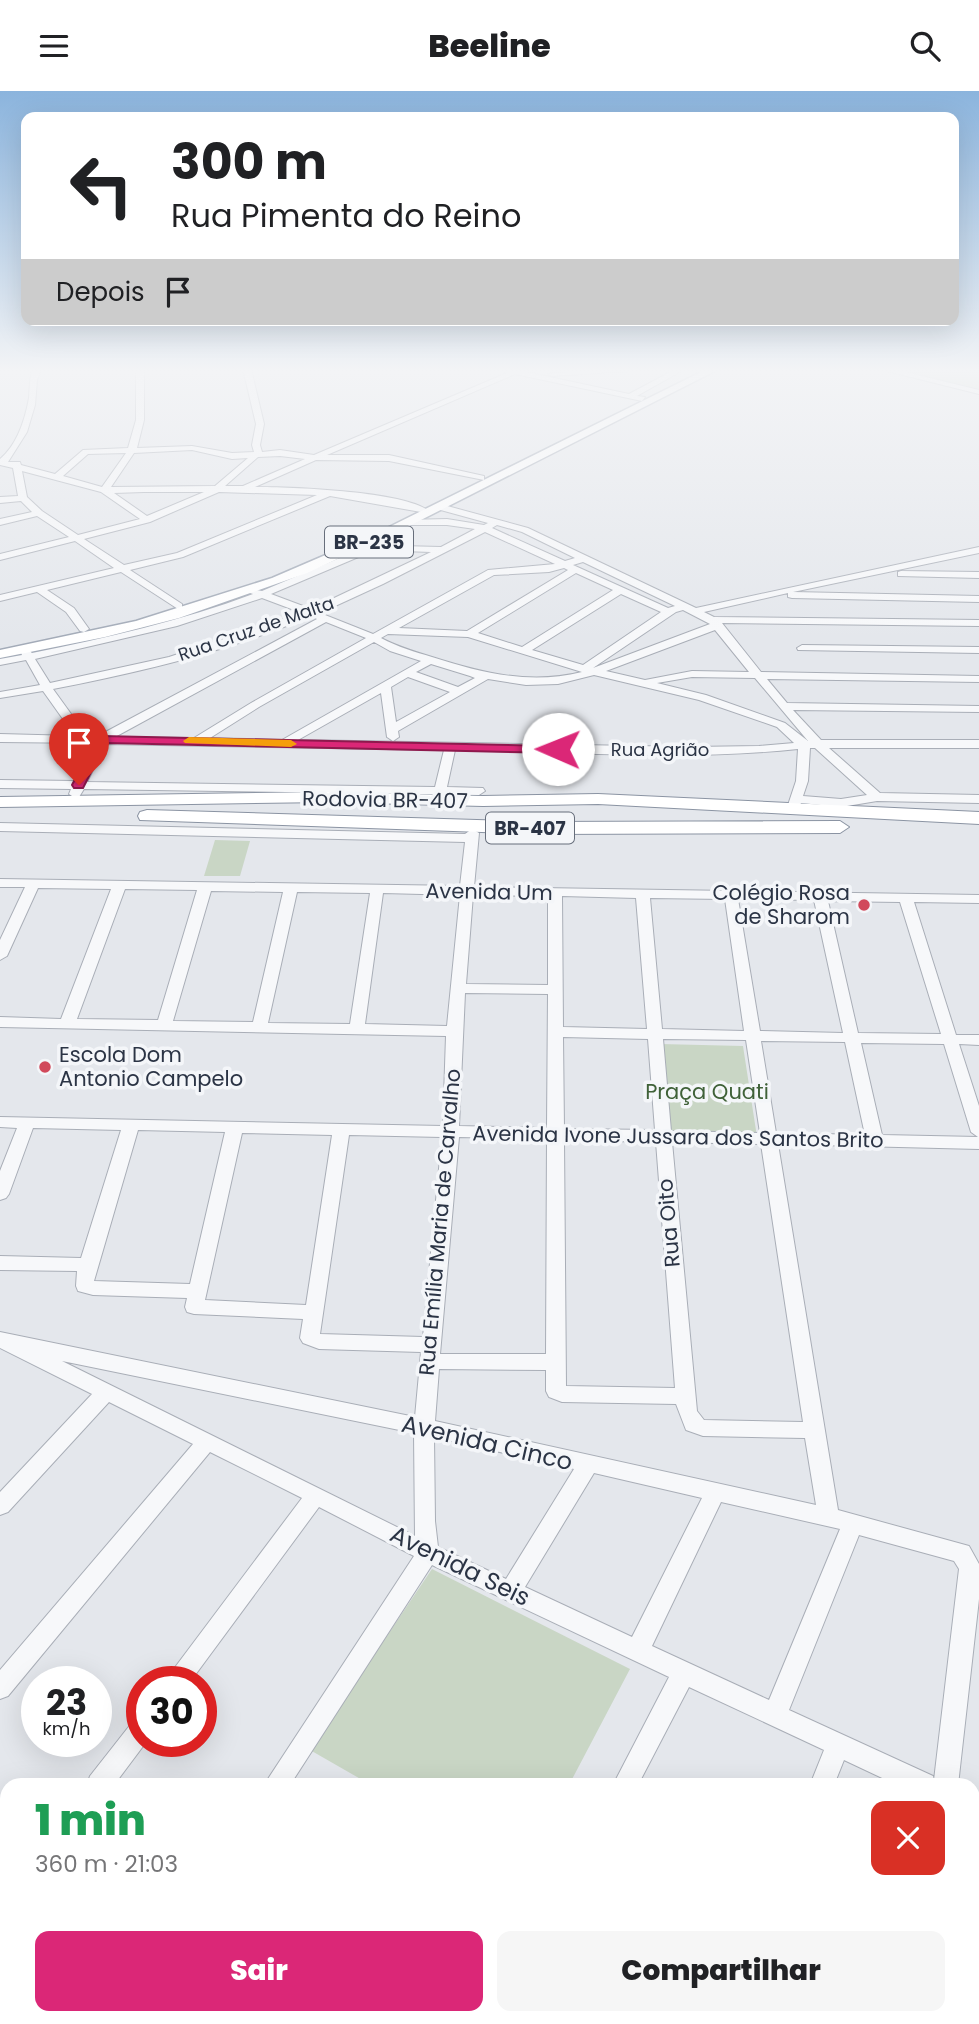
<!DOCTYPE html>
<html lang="pt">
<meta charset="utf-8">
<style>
body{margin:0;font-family:Poppins,sans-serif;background:#f6f6f6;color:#202124;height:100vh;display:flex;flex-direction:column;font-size:26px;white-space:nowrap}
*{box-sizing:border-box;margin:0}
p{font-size:23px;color:#757577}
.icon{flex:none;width:38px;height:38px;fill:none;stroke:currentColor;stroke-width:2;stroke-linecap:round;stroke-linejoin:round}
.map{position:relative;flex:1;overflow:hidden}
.panel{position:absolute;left:0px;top:1687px;width:980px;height:247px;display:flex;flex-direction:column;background:#fff;border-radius:21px 21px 0 0;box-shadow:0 7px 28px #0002}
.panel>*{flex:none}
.banner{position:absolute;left:21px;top:21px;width:938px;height:214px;border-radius:14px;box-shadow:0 7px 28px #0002;background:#fff;color:#202124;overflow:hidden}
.speed{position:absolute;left:21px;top:1575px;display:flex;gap:14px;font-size:35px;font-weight:700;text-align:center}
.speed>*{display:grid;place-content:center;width:91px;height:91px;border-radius:50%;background:#fff;box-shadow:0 7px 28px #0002;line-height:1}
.speed small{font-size:18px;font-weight:400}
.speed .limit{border:10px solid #d22;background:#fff;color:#111}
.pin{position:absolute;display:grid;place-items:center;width:60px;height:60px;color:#fff;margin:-72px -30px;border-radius:50% 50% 50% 0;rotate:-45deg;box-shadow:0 0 7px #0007}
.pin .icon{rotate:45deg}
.me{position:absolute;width:77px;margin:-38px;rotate:271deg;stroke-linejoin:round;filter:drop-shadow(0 0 5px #0008)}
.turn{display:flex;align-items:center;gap:24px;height:147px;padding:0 35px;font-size:32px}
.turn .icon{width:91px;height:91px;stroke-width:2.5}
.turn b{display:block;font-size:49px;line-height:60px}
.then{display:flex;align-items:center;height:66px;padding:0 35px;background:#0003;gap:14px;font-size:26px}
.round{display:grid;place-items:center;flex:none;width:74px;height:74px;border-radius:14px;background:#f6f6f6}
.overview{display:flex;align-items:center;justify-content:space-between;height:119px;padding:0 35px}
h1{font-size:42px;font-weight:800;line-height:52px;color:#1e9e55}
.action{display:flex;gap:14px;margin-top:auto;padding:14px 35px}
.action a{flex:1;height:80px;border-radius:14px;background:#db2777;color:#fff;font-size:28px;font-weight:800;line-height:80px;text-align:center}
.action a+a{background:#f6f6f6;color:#202124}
header{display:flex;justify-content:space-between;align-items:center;height:91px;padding:0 35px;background:#fff;font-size:32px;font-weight:800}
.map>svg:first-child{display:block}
.green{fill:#c9d6c5}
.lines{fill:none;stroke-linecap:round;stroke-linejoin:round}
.stream{stroke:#9fb4cc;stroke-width:7}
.minor-casing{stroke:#a9aeb7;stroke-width:2}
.major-casing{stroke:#a3abb8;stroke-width:3}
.highway-casing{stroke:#8b94a3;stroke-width:2}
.minor{fill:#f7f8fa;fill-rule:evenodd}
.major{fill:#fff;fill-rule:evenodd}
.highway{fill:#fff;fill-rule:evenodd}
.route{fill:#db2777;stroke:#8e194d;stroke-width:2}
.slow{fill:#f59e0b}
.poi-dot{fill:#d1495b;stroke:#f4f6f9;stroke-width:2.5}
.labels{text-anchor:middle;stroke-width:7;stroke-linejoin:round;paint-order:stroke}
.far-street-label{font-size:18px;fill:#2b3445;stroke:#f4f6f9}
.shield{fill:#f4f6f9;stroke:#676e7b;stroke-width:2}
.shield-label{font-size:19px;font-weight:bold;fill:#2b3445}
.street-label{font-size:21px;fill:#2b3445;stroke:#f4f6f9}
.poi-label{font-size:21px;fill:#2b3445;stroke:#f4f6f9;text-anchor:end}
.park-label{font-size:21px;fill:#3f6138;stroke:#f4f6f9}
.near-street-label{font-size:24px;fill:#2b3445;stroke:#f4f6f9}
</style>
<header><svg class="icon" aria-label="menu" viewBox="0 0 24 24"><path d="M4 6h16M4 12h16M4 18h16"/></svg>Beeline<svg class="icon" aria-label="search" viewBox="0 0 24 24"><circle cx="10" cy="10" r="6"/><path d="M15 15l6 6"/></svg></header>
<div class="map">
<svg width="979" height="1933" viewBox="0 0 979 1933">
<rect width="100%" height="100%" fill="#e4e7ec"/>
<path class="green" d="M 879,278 L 979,278 L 979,299 Z
M 215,749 L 250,750 L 240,785 L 204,785 Z
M 660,953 L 743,955 L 757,1046 L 668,1045 Z
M 432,1478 L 630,1578 L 569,1694 L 371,1694 L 310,1659 Z"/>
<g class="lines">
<path class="stream" d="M 973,1825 L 979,1772
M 961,1927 L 961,1933"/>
<defs>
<path id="minor" d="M 33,278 L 41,278 L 37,289 L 35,314 L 27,341 L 8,371 L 20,371 L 21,374 L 55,383 L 83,359 L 128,357 L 136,329 L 136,278 L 144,278 L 144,329 L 137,357 L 192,355 L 232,362 L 254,361 L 252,354 L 256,333 L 243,278 L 251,278 L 264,333 L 260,354 L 262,361 L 280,359 L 314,364 L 507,282 L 502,278 L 512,278 L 629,303 L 676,278 L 685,278 L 637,305 L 645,306 L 642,310 L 515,283 L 327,364 L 389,364 L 484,385 L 484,389 L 389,370 L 316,369 L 255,396 C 292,396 396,400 426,418 L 421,421 L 330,405 L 183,466 L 130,479 L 182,513 L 182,517 L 178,518 L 121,481 L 47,499 L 74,517 L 89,538 L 84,541 L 80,540 L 66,521 L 37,501 L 0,510 L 0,504 L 114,477 L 75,450 L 0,469 L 0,463 L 69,446 L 37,425 L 0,434 L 0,428 L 32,421 L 21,410 L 0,412 L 0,406 L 18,405 L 13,377 L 0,374 L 0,368 C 17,354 25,329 29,307 C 30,296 29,288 33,278 ZM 192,359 L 232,368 L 248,367 L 215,395 L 111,396 L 134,362 ZM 126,362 L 102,396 L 63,385 L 88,363 ZM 280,365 L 305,368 L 243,395 L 225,395 L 258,366 ZM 22,380 L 101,401 L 140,428 L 78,444 L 42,420 L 27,406 ZM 144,401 L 204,401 L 147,425 L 114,402 ZM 219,401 L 317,404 L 177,462 L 124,474 L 84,448 L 150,431 Z
M 602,278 L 658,278 L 552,285 L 548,283 Z
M 879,278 L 893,278 L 979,299 L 979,303 Z
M 440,413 L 528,437 L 696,517 L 979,456 L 979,462 L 793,501 L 979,505 L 979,511 L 792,507 L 788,506 L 788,502 L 704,521 L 714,526 L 979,529 L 979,535 L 722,532 L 761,581 L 979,585 L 979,591 L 767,588 L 787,612 L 979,615 L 979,621 L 793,619 L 821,649 L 979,649 L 979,657 L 829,657 L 880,702 L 979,704 L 979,712 L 877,710 L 841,716 L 801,712 L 797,720 L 789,720 L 787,717 L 796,690 L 798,658 C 685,670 569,661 455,659 L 447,696 L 483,697 L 485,700 L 479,704 L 84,698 L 79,706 L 75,707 L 69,703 L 71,698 L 0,697 L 0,689 L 75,690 L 94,652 L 0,651 L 0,643 L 75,645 L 43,600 L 0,607 L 0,601 L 40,594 L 26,569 L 0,574 L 0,568 L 22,564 L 20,559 L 25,556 L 32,562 C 107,547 181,530 253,503 L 247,501 L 247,497 L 262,500 L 361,458 L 360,454 L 441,456 L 475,438 L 447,434 L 408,434 L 403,431 L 405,429 L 447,428 L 484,434 L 488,432 L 437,418 L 435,416 ZM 497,434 L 522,441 L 575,467 L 565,470 L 492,437 ZM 485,441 L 555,473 L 488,479 L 373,543 L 320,522 L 383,493 ZM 375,459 L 431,461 L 311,518 L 271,503 ZM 583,471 L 675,515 L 668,517 L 573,474 ZM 564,477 L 568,479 L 467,540 L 399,537 L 494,484 L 549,481 ZM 576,482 L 613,499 L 522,556 L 478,542 ZM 621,503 L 661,521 L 583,574 L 532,559 ZM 262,507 L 302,522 L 169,566 L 50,592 L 35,568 L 177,535 ZM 683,519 L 710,533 L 593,577 L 676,521 ZM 311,525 L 317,528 L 98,645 L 87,645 L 53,598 C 141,581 229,560 311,525 ZM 326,531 L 366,547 L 251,612 L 194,647 L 115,646 ZM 715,539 L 749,581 L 692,580 L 645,589 L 606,580 ZM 388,543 L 468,546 L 582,581 C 530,594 482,582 432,566 C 415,561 398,556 381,547 ZM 374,551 L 390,560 L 421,570 L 282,649 L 210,647 L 259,616 ZM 431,573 L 470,585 L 475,587 L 458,596 L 416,581 ZM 594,584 L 699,609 L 777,636 L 794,652 L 759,655 L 692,656 L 298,649 L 381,602 L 387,646 L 393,650 L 399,646 L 398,640 L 488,588 L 526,594 L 558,593 ZM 408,586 L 450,601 L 396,631 L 391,596 ZM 692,586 L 755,587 L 808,650 L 785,632 L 706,604 L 657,592 ZM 106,653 L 444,659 L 435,696 L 87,691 ZM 810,657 L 815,657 L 867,704 L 841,708 L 803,705 L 808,690 Z
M 901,480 L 979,481 L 979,487 L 898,485 L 898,481 Z
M 802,554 L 979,556 L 979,562 L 798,559 L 797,557 Z
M 0,732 L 465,743 L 472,738 L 479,742 L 474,796 L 979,804 L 979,812 L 914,811 L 956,944 L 979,944 L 979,954 L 959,953 L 979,1015 L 979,1058 L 778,1053 L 838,1419 L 969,1455 L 979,1473 L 979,1508 L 958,1694 L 897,1694 L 844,1669 L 834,1694 L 810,1694 L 824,1659 L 689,1596 L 638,1694 L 613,1694 L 669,1586 L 432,1474 L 290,1694 L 264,1694 L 414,1465 L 319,1416 L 190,1591 L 164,1591 L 302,1407 L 210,1361 L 8,1605 L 0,1608 L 0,1579 L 193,1353 L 109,1311 L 8,1421 L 0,1424 L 0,1401 L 92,1303 L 0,1257 L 0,1241 L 415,1326 L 421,1261 L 319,1258 L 303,1252 L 300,1247 L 303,1228 L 194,1223 L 187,1221 L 185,1216 L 187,1207 L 93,1204 L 78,1200 L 76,1195 L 77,1180 L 0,1179 L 0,1165 L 81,1167 L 121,1039 L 33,1037 L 9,1103 L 6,1107 L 0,1109 L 0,1080 L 17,1037 L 0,1036 L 0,1026 L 443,1035 L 446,945 L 0,936 L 0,926 L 61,928 L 111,798 L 38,797 L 7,865 L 0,869 L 0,849 L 25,796 L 0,796 L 0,788 L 460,795 L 465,751 L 0,740 ZM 125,798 L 197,799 L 158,929 L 77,928 ZM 211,800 L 283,801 L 253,931 L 173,930 ZM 297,801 L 370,802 L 350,933 L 268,932 ZM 383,802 L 460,804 L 447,935 L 365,933 ZM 473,804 L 548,805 L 548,894 L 466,893 ZM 562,805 L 636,807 L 647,938 L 563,936 ZM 650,807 L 725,808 L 744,940 L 662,938 ZM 738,808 L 814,809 L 843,942 L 760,940 ZM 828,810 L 900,811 L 941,943 L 858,942 ZM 465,902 L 548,903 L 547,1037 L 459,1035 ZM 563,946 L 648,948 L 655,1039 L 564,1038 ZM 663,948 L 746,949 L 760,1042 L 671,1040 ZM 761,950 L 845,951 L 865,1044 L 776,1042 ZM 861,952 L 944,953 L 971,1041 L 978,1046 L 882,1044 ZM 138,1039 L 225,1041 L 190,1193 L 94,1190 ZM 242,1042 L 332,1044 L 306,1214 L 205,1209 ZM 349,1044 L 442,1046 L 423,1246 L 320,1243 ZM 459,1046 L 547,1048 L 546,1263 L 440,1263 ZM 564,1049 L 656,1051 L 675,1297 L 566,1295 ZM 672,1051 L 761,1053 L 803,1331 L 704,1329 L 697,1320 ZM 62,1270 L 414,1342 L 415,1445 ZM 439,1278 L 546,1279 L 546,1300 L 549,1306 L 562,1311 L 676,1313 L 686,1339 L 703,1345 L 805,1347 L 816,1414 L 435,1330 ZM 434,1346 L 574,1378 L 506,1488 L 438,1456 L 435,1430 ZM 594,1382 L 702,1407 L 632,1546 L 525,1496 ZM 721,1411 L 840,1438 L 769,1609 L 652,1555 ZM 859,1444 L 954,1470 L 959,1478 L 934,1689 L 933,1685 L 789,1619 Z
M 142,1626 L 142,1650 L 147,1650 L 114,1694 L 87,1694 L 90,1685 L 134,1629 Z
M 0,1719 L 7,1722 L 7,1750 L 0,1747 Z
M 7,1803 L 7,1835 L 0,1838 L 0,1806 Z
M 105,1927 L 135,1927 L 132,1933 L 102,1933 Z
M 291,1927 L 325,1927 L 328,1933 L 294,1933 Z
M 490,1927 L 518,1927 L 515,1933 L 487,1933 Z
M 710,1927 L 738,1927 L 736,1933 L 708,1933 Z
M 901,1927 L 929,1927 L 929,1933 L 901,1933 Z"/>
<path id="major" d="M 707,278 L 719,278 L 413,433 L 307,482 L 179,527 L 105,546 L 0,567 L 0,559 L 136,530 L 272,487 L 379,441 Z"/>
<path id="highway" d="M 327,701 L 483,705 L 598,703 L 979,721 L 979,733 L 598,713 L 483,715 L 327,711 L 0,716 L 0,706 Z
M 147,719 L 542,731 L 840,730 L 849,736 L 840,742 L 542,743 L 140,729 L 138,725 L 140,721 Z"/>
</defs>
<use href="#minor" class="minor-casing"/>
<use href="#major" class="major-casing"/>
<use href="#highway" class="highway-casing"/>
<use href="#minor" class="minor"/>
<use href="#major" class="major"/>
<use href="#highway" class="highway"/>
</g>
<linearGradient id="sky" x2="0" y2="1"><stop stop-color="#8bb4dd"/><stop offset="0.51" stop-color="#f3f4f6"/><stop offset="1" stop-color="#f3f4f6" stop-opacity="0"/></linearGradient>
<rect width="979" height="549" fill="url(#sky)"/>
<path class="route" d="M 102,645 L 558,655 L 564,658 L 558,662 L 106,652 L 83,697 L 74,697 L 72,694 L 96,648 Z"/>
<path class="slow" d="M 189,646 L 291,649 L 297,653 L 291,656 L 185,652 L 183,650 Z"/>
<g class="poi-dot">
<circle cx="864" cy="814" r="7"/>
<circle cx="45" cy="976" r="7"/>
</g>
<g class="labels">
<g class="far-street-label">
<text transform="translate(256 538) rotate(-19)" y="6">Rua Cruz de Malta</text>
<text x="660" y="665">Rua Agrião</text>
</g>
<g class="shield">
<rect x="325" y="435.5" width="88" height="31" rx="5"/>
<rect x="486" y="721.5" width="88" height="31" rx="5"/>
</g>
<g class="shield-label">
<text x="369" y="458">BR-235</text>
<text x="530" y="744">BR-407</text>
</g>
<g class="street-label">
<text transform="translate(385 709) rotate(1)" y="7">Rodovia BR-407</text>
<text transform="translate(489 801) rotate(1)" y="7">Avenida Um</text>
<text transform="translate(678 1046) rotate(1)" y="7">Avenida Ivone Jussara dos Santos Brito</text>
<text transform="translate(440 1131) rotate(-85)" y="7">Rua Emília Maria de Carvalho</text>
<text transform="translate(669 1132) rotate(-95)" y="7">Rua Oito</text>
</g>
<g class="poi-label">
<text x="850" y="809">Colégio Rosa<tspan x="850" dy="24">de Sharom</tspan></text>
<text x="59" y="971" text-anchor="start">Escola Dom<tspan x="59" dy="24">Antonio Campelo</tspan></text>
</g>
<g class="park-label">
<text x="707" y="1008">Praça Quati</text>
</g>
<g class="near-street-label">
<text transform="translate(487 1352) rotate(13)" y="8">Avenida Cinco</text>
<text transform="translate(460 1475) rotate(26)" y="8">Avenida Seis</text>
</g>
</g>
</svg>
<div class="speed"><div>23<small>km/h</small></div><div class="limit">30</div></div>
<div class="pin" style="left:79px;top:694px;background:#d93025"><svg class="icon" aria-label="arrive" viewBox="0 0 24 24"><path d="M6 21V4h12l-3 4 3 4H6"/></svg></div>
<svg class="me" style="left:558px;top:658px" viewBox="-20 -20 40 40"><circle r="19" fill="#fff"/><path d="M0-13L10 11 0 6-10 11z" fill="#db2777"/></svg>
<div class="banner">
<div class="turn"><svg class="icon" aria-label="left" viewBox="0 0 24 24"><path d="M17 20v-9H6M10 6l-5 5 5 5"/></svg><div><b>300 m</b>Rua Pimenta do Reino</div></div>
<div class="then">Depois<svg class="icon" aria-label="arrive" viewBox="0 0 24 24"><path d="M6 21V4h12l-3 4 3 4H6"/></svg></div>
</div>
<section class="panel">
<div class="overview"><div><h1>1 min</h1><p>360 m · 21:03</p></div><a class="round" style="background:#d93025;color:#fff"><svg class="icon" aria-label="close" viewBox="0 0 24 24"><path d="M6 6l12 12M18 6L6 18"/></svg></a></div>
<div class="action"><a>Sair</a><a>Compartilhar</a></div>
</section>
</div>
